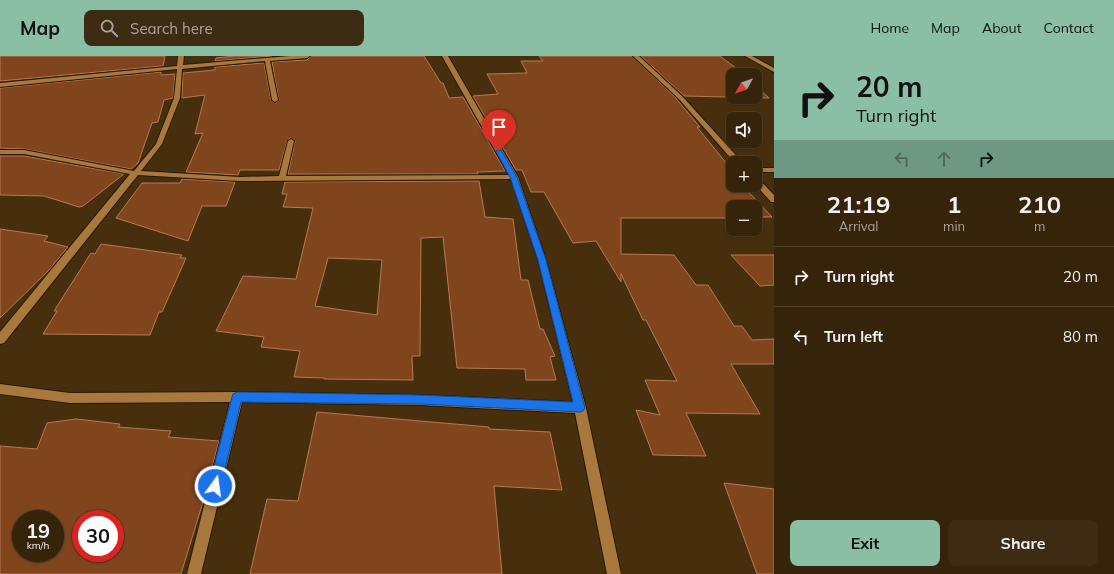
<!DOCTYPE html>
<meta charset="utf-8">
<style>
body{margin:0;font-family:Mulish,sans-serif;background:#3d2b13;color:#f1f3f6;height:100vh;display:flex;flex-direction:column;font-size:15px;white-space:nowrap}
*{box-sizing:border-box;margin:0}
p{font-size:13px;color:#aaa49c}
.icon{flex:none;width:22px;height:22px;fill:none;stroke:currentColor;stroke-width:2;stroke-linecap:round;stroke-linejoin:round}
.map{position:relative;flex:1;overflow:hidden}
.details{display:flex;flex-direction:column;background:#35230a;width:340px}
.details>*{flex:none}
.hud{background:#8abfa5;color:#111;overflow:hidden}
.needle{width:26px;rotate:230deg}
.tools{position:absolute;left:726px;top:12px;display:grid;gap:8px}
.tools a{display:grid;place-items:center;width:36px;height:36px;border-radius:8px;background:#35230a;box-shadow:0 1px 3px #0004,0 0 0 1px #4f402b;font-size:20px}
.speed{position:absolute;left:12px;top:454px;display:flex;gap:8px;font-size:20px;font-weight:700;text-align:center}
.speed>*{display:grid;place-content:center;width:52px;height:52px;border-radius:50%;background:#35230a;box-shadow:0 1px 3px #0004,0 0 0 1px #4f402b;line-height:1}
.speed small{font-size:10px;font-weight:400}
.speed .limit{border:6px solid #d22;background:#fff;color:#111}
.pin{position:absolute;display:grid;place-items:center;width:34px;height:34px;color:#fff;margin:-41px -17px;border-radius:50% 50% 50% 0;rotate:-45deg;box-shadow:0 0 4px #0007}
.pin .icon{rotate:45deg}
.me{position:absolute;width:44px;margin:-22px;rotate:14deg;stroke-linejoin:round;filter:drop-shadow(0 0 3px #0008)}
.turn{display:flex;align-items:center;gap:14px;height:84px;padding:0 16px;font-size:18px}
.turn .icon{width:52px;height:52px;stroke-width:2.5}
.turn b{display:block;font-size:28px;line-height:34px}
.lanes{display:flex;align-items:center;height:38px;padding:0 16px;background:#0003;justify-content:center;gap:20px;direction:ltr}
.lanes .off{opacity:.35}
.eta{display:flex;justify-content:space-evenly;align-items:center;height:68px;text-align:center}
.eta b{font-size:24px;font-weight:700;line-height:28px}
.primary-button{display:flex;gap:8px;margin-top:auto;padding:8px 16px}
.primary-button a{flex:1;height:46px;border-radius:8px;background:#8abfa5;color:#111;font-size:16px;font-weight:700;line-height:46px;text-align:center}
.primary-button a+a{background:#3d2b13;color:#f1f3f6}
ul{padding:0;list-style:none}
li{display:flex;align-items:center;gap:12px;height:60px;padding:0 16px;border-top:1px solid #4f402b}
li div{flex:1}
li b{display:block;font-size:15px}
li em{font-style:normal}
header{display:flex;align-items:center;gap:24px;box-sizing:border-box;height:56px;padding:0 20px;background:#8abfa5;color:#111}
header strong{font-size:19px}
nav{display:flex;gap:22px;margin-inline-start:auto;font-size:14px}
.search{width:280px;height:36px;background:#3d2b13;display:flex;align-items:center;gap:10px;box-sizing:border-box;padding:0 14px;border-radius:8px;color:#aaa49c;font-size:15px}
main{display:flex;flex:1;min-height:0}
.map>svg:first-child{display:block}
.building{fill:#81451e;stroke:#b97852;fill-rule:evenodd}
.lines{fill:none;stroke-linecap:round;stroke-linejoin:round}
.minor-casing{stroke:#271906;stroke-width:2}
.minor{fill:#a8783c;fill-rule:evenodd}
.route{fill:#1a73e8;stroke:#114b97}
</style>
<header>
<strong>Map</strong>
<div class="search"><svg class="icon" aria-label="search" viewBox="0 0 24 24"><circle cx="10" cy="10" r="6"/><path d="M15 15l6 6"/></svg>Search here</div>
<nav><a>Home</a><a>Map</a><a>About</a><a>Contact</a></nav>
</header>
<main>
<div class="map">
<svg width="774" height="518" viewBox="0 0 774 518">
<rect width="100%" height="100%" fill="#472f0e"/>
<path class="building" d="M 0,0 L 165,0 L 163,10 L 0,25 Z
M 235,0 L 272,0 L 215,5 L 216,2 Z
M 311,0 L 424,0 L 441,27 L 443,27 L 449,42 L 463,41 L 505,115 L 477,116 L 478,118 L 288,118 L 295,85 L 290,82 L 287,85 L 279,114 L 240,114 L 238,119 L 186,116 L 203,77 L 195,78 L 205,39 L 182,42 L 183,17 L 215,14 L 215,11 L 264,7 L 271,44 L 276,47 L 279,44 L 272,6 L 307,4 Z
M 539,0 L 632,0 L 674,40 L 700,71 L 697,71 L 731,113 L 727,113 L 733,120 L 733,129 L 742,129 L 772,161 L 755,161 L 755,151 L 733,151 L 733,162 L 621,162 L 621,198 L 674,199 L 696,229 L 708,229 L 734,270 L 742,270 L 752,284 L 774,283 L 774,308 L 731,308 L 760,358 L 686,357 L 706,400 L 653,399 L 636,354 L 660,359 L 645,324 L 677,325 L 646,264 L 643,264 L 621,218 L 621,226 L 596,185 L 573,187 L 544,136 L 531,136 L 522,114 L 516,114 L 473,40 L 498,38 L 487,18 L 527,17 L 521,5 L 543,5 Z
M 641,0 L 720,0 L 745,19 L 733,19 L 733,41 L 755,41 L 755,29 L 769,42 L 684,40 Z
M 161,16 L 161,19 L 175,18 L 173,42 L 164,44 L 158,66 L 152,67 L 138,107 L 131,113 L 24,93 L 0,92 L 0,32 Z
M 0,100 L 24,100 L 124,118 L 83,150 L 79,151 L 44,140 L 0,139 Z
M 182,123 L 235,126 L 226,150 L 202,150 L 188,185 L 116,162 L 142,127 L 180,127 Z
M 479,125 L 485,161 L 513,163 L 521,224 L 528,224 L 540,273 L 543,273 L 555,300 L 550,301 L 556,324 L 526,324 L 525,313 L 457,312 L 443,181 L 421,182 L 420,300 L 412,300 L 413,324 L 324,323 L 324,322 L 294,321 L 300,295 L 261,291 L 264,281 L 216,275 L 243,220 L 296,223 L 313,152 L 283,151 L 287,138 L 282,138 L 285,126 ZM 328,202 L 382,204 L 377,259 L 315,250 Z
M 0,173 L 48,180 L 44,185 L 68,191 L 49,214 L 0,262 Z
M 101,188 L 182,199 L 180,202 L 186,202 L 162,256 L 159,256 L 150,279 L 43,278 L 57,255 L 54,255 L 91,197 L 95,198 Z
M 731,199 L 774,199 L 774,229 L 760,230 Z
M 317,356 L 489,371 L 489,373 L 550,376 L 562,434 L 494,430 L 502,518 L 250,518 L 267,443 L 298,445 Z
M 76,363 L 120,368 L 118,371 L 171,375 L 168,381 L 219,385 L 203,446 L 181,518 L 0,518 L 0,390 L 37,393 L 47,367 ZM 21,463 L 55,463 L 55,497 L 21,497 ZM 81,463 L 115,463 L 115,497 L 81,497 Z
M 724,427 L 774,433 L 774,518 L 757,518 Z"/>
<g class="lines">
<defs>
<path id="minor" d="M 178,0 L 184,0 L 183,9 L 290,0 L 310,0 L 307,2 L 270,5 L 278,44 L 275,46 L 272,44 L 265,5 L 182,13 L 180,42 L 162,88 L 141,115 L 240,121 L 279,120 L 288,85 L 291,83 L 294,85 L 286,120 L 509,119 L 442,0 L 448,0 L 518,121 L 546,204 L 586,352 L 621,518 L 607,518 L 575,357 L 420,349 L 242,346 L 201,518 L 187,518 L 230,346 L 70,347 L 0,338 L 0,328 L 70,337 L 237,336 L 420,339 L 573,346 L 538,204 L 511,123 L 240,125 L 138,119 L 4,287 L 0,288 L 0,276 L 130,118 L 24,98 L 0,98 L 0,94 L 24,94 L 134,115 L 156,88 L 174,42 L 177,13 L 0,31 L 0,27 L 177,10 Z
M 633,0 L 639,0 L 682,40 L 743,107 L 735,107 L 678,42 Z
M 745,0 L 752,0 L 774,12 L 774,16 Z
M 755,112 L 774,112 L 774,116 L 755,116 Z
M 755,122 L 758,122 L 774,139 L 774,146 L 771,146 L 755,128 Z"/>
</defs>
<use href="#minor" class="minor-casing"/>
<use href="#minor" class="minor"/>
</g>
<path class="route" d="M 497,94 L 501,94 L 517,121 L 546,204 L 585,352 L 583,355 L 580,356 L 420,348 L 241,346 L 221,430 L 220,434 L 215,436 L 211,434 L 209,430 L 232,341 L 233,338 L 237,336 L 420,339 L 573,346 L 538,204 L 510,121 L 496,95 Z"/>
</svg>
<div class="tools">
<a><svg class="needle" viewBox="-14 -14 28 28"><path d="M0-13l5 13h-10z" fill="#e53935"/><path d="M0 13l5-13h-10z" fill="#aaa49c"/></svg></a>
<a><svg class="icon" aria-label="sound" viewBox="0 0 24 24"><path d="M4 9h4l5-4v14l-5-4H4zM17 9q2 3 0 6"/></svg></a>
<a>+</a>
<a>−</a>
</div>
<div class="speed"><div>19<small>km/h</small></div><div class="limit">30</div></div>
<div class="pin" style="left:499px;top:95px;background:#d93025"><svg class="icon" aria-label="arrive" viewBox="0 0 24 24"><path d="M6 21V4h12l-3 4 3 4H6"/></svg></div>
<svg class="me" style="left:215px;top:430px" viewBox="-20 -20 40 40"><circle r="17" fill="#1a73e8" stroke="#fff" stroke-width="3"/><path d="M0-11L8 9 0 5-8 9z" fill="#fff"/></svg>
</div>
<section class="details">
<div class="hud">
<div class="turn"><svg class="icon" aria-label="right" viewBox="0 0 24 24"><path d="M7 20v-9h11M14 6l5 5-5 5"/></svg><div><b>20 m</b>Turn right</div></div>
<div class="lanes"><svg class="icon off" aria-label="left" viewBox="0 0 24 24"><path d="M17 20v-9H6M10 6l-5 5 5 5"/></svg><svg class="icon off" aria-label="ahead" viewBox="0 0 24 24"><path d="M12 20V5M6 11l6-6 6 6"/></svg><svg class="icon" aria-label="right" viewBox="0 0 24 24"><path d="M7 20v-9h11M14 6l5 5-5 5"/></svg></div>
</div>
<div class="eta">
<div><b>21:19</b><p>Arrival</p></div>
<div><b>1</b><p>min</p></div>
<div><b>210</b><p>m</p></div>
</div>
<ul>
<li><svg class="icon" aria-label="right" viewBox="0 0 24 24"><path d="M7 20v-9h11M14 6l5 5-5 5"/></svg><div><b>Turn right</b></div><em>20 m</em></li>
<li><svg class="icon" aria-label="left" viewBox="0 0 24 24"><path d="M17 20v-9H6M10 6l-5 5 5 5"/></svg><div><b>Turn left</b></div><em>80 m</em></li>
</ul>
<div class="primary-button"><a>Exit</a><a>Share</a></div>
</section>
</main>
